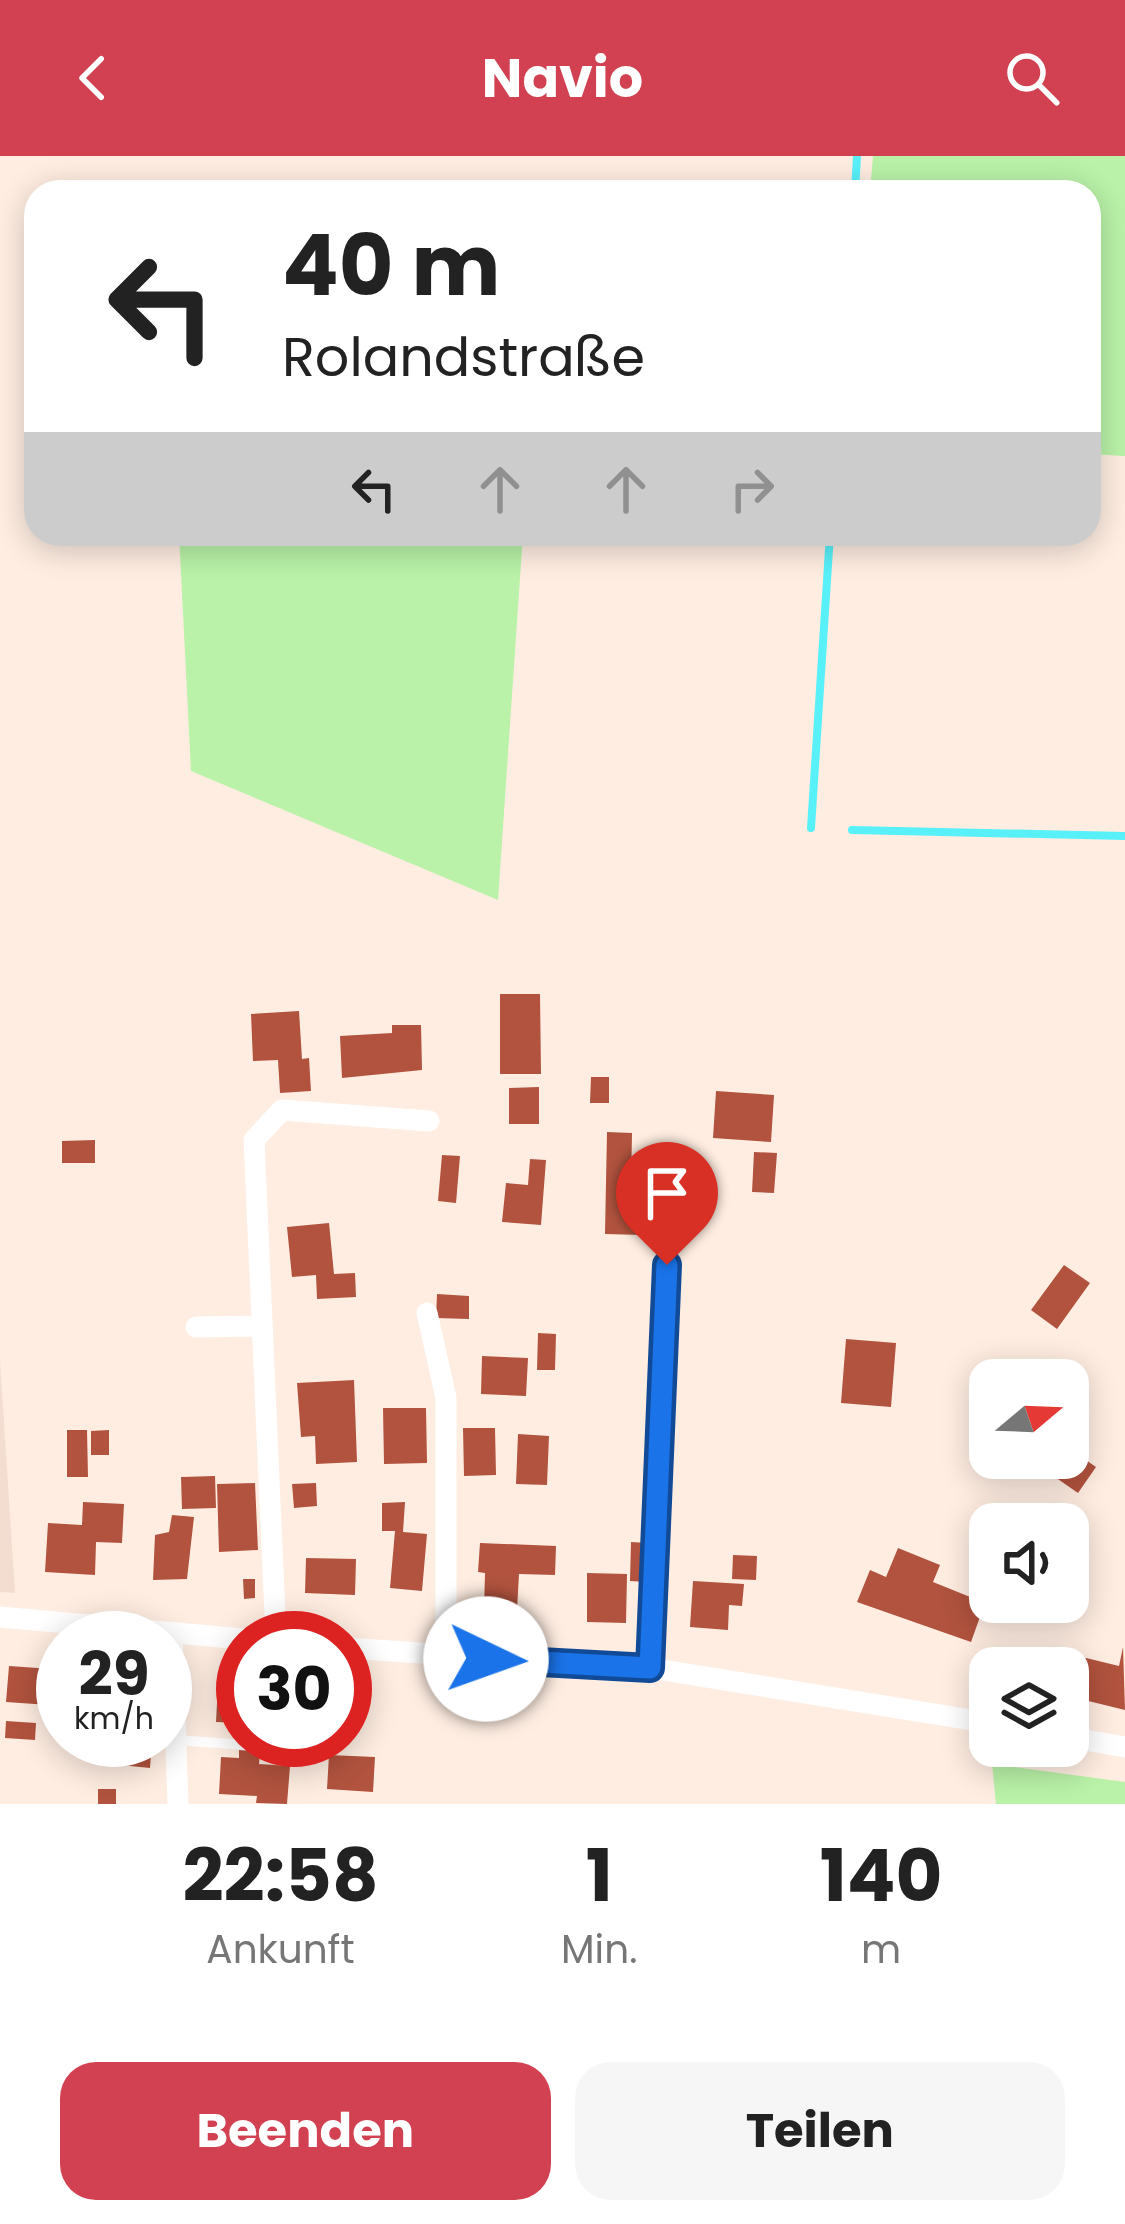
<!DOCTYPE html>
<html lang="de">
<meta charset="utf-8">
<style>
body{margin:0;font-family:Poppins,sans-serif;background:#f6f6f6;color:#222;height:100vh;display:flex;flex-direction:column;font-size:45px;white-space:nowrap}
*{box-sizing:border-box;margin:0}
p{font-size:39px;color:#767676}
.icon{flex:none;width:66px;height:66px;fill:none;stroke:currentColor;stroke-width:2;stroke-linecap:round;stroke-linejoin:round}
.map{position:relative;height:1648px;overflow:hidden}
.drawer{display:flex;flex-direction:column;background:#fff;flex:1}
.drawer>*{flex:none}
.top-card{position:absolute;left:24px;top:24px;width:1077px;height:366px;border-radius:36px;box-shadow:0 6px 30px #0003;background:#fff;color:#222;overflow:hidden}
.needle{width:78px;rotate:71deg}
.fabs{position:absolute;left:969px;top:1203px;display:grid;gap:24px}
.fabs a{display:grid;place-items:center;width:120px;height:120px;border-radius:24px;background:#fff;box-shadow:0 6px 30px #0003;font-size:60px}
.speed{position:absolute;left:36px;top:1455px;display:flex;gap:24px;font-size:60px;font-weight:700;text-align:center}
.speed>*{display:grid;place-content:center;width:156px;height:156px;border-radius:50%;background:#fff;box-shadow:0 6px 30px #0003;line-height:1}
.speed small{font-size:30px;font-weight:400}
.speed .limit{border:18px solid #d22;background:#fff;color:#111}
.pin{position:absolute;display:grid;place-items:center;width:102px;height:102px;color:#fff;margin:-123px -51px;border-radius:50% 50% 50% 0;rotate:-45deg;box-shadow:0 0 12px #0007}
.pin .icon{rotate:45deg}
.me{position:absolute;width:132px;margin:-66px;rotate:93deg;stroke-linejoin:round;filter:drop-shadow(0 0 9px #0008)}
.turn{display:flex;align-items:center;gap:42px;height:252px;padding:0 60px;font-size:54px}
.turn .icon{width:156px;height:156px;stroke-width:2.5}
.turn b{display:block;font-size:84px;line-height:102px}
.lanes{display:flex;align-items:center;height:114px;padding:0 60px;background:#0003;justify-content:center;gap:60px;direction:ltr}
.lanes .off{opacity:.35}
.eta{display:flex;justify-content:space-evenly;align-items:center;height:204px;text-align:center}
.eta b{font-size:72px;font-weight:700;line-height:84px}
.action{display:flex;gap:24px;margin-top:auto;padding:24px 60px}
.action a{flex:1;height:138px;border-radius:36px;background:#d14152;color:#fff;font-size:48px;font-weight:700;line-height:138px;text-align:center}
.action a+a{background:#f6f6f6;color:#222}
header{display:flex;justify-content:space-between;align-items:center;height:156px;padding:0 60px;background:#d14152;color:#fff;font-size:54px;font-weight:700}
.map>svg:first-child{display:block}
.commercial{fill:#f3ddd1}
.green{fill:#b9f2a8}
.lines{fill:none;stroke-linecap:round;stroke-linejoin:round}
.stream{stroke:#58f1fa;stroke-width:8}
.building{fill:#b1533e}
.service{stroke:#fff;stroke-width:10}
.minor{stroke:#fff;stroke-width:21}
.route-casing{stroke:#114b97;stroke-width:30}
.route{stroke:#1a73e8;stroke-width:21}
</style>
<header><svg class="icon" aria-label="back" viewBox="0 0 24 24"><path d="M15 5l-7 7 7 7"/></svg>Navio<svg class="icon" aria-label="search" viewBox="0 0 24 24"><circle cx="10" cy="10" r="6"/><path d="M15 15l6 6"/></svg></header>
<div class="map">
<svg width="1125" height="1648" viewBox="0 0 1125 1648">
<rect width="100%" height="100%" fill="#ffede1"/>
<path class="commercial" d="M 0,1204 L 15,1437 L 0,1436 Z"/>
<path class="green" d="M 873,0 L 1125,0 L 1125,300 L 1089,298 L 1089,36 L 870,36 Z
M 179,378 L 523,378 L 498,744 L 191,615 Z
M 992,1608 L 1125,1626 L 1125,1648 L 996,1648 Z"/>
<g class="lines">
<path class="stream" d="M 855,36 L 857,0
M 811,672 L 830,378
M 852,674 L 1125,680"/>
</g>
<path class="building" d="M 500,838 L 540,838 L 541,918 L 500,918 Z
M 299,855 L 302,903 L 309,902 L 311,935 L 280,937 L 278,904 L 253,905 L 251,858 Z
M 392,869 L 421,869 L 422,914 L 342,922 L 340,880 L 392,877 Z
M 591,921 L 609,921 L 609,947 L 590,947 Z
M 539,931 L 539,968 L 509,968 L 509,932 Z
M 716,935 L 774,939 L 771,986 L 713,982 Z
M 607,976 L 632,977 L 631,1030 L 644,1030 L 643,1079 L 605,1078 Z
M 95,984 L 95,1007 L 62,1007 L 62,985 Z
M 754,996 L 777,997 L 774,1037 L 752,1036 Z
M 442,999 L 460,1000 L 456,1047 L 438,1045 Z
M 530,1003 L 546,1004 L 541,1069 L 502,1066 L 506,1027 L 528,1029 Z
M 329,1067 L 334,1118 L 355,1117 L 356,1141 L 317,1143 L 316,1119 L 292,1121 L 287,1071 Z
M 1064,1109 L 1090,1127 L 1057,1173 L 1031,1154 Z
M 437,1138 L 469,1140 L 469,1163 L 436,1162 Z
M 538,1177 L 556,1178 L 555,1214 L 537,1214 Z
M 846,1183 L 896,1187 L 891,1251 L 841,1247 Z
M 482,1200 L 528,1202 L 526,1240 L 481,1238 Z
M 354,1224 L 357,1306 L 316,1308 L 315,1280 L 301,1281 L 297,1227 Z
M 383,1252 L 426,1252 L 427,1307 L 384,1308 Z
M 463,1272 L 495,1272 L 496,1319 L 464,1320 Z
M 67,1274 L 87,1274 L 88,1321 L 67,1321 Z
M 109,1274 L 109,1299 L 91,1299 L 91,1275 Z
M 518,1278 L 549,1280 L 547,1329 L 516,1328 Z
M 1070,1293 L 1096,1311 L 1078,1337 L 1052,1319 L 1068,1302 Z
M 215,1320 L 216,1352 L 182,1353 L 181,1321 Z
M 255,1327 L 258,1394 L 219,1396 L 217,1328 Z
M 316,1327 L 317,1350 L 294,1352 L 292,1328 Z
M 83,1346 L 124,1348 L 122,1387 L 96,1386 L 95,1419 L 45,1416 L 48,1367 L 82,1369 Z
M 405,1346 L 403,1376 L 427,1378 L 422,1435 L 390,1432 L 395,1375 L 382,1375 L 382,1347 Z
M 172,1359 L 194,1361 L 187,1423 L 153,1424 L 155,1379 L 169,1376 Z
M 631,1386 L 648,1387 L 647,1426 L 630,1425 Z
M 480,1387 L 556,1390 L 555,1419 L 519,1418 L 517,1454 L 484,1453 L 485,1417 L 478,1416 Z
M 898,1392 L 940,1409 L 933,1426 L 985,1447 L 971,1486 L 857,1446 L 870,1414 L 886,1421 Z
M 733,1399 L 757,1400 L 756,1424 L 732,1423 Z
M 306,1402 L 356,1403 L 355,1439 L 305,1437 Z
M 587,1417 L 627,1418 L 626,1467 L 587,1466 Z
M 243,1423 L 255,1423 L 255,1442 L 244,1443 Z
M 693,1425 L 744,1428 L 742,1450 L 729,1449 L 728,1474 L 690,1471 Z
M 1123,1491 L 1125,1554 L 1072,1541 L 1082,1501 L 1119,1510 Z
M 9,1510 L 52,1513 L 49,1549 L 6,1546 Z
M 235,1525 L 243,1525 L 243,1567 L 216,1566 L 218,1527 L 235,1528 Z
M 6,1565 L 36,1567 L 35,1584 L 5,1582 Z
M 113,1584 L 152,1584 L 150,1612 L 111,1608 Z
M 239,1594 L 260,1596 L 259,1608 L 290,1610 L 287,1648 L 256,1647 L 257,1640 L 219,1638 L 221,1601 L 239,1602 Z
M 329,1599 L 375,1601 L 373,1636 L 327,1633 Z
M 98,1633 L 116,1633 L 116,1648 L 98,1648 Z"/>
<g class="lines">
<path class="service" d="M 176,1584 L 316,1594"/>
<path class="minor" d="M 427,1157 L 446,1242 L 446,1501
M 196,1171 L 262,1170
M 0,1461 L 243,1483
M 172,1477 L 178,1648
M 276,1482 L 254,984 L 282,954 L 429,965
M 345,1492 L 650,1512 L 990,1567
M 650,1512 L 666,1109
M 1068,1581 L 1125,1591"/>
</g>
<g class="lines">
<defs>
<path id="route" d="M 486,1503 L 650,1512 L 667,1109"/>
</defs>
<use href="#route" class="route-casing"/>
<use href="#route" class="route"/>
</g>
</svg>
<div class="fabs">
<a><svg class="needle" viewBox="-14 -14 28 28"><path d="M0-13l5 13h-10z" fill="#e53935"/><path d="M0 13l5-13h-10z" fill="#767676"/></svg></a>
<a><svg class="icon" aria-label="sound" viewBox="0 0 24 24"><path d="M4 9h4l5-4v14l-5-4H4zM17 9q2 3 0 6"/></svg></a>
<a><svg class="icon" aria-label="layers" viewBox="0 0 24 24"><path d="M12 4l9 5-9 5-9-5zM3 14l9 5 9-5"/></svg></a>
</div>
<div class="speed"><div>29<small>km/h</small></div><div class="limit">30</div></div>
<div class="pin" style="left:667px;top:1109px;background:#d93025"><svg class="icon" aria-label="arrive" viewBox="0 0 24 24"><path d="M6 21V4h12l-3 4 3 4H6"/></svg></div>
<svg class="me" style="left:486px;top:1503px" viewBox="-20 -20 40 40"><circle r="19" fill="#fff"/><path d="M0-13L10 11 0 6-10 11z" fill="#1a73e8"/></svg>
<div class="top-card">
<div class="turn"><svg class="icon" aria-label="left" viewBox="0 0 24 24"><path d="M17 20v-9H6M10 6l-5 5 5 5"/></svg><div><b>40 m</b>Rolandstraße</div></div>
<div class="lanes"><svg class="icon" aria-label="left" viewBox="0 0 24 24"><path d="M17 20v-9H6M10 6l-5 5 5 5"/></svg><svg class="icon off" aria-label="ahead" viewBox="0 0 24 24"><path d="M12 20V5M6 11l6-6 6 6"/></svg><svg class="icon off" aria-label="ahead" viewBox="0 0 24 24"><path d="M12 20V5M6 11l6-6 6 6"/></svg><svg class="icon off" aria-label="right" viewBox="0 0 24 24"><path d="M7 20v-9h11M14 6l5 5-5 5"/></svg></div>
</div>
</div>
<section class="drawer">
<div class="eta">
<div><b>22:58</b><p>Ankunft</p></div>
<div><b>1</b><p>Min.</p></div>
<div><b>140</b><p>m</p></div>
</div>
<div class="action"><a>Beenden</a><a>Teilen</a></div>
</section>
